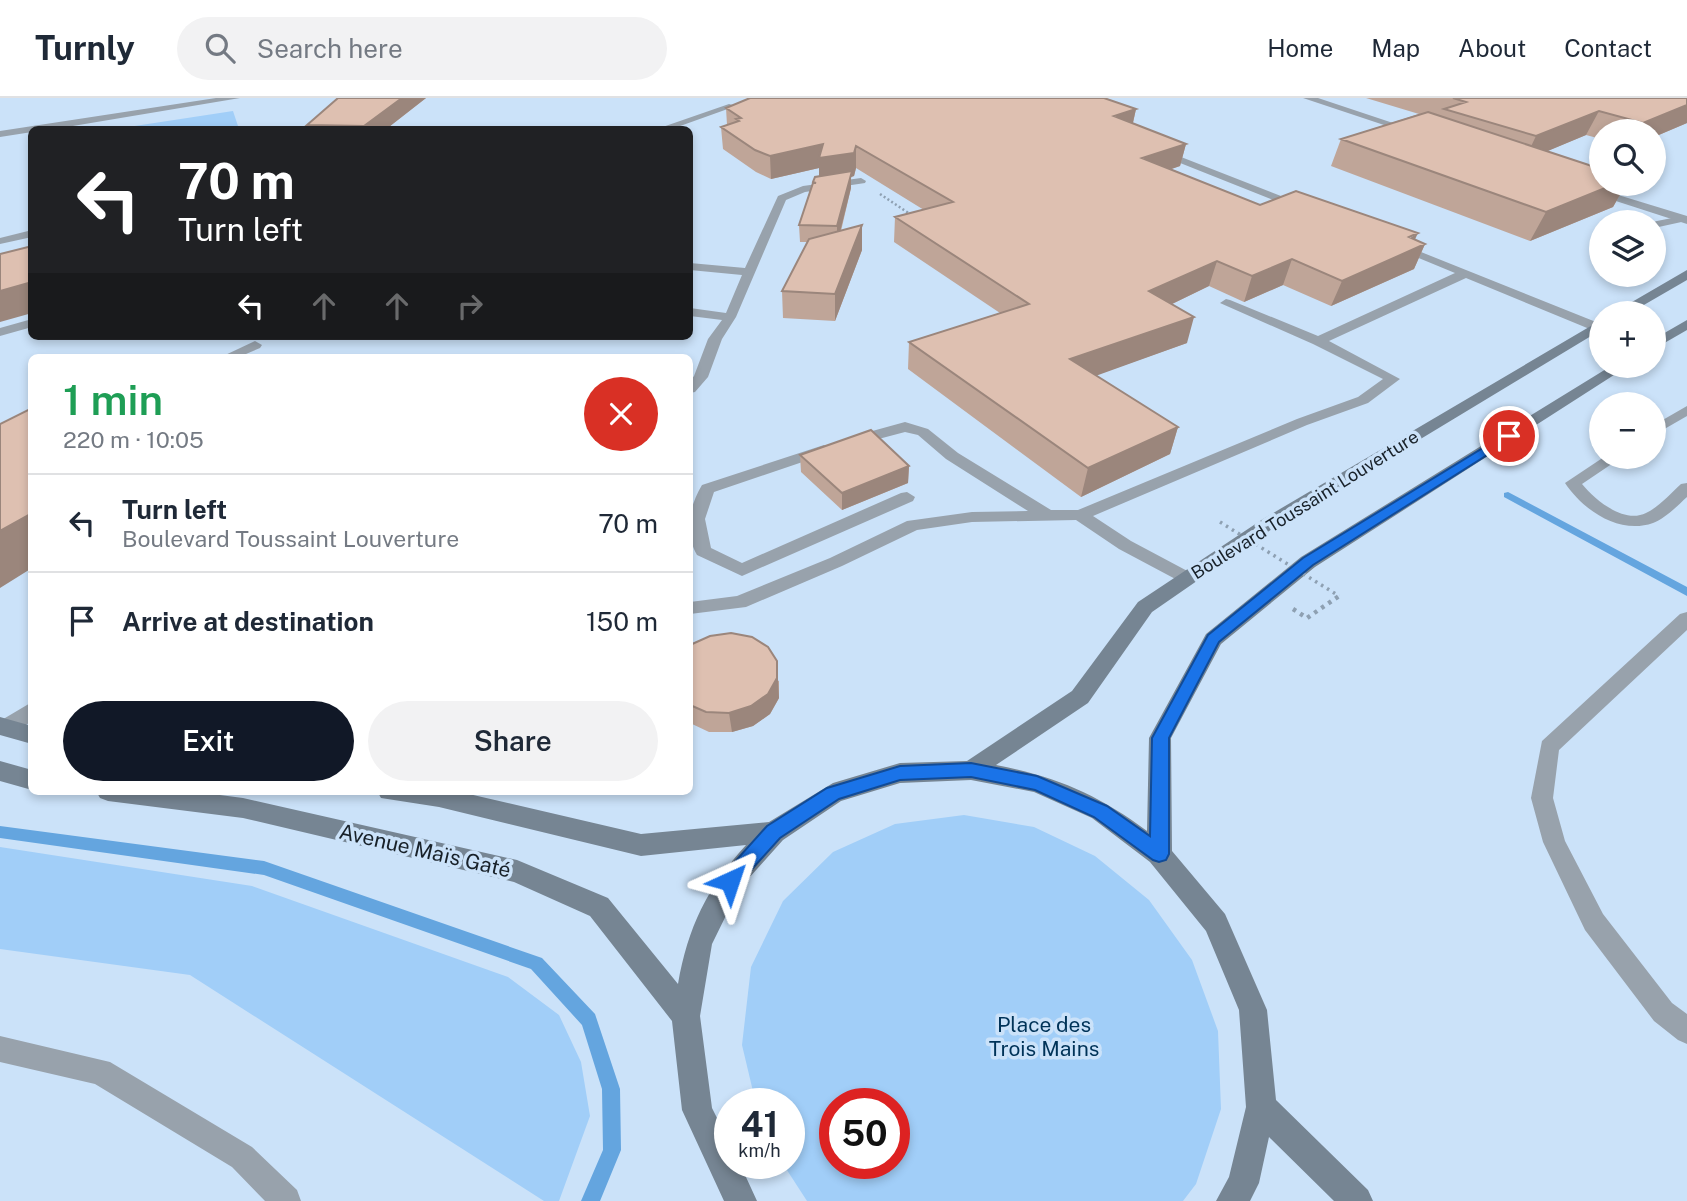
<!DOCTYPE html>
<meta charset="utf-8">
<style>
body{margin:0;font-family:"Public Sans",sans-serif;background:#f2f2f3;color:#1f2937;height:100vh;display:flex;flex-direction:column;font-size:26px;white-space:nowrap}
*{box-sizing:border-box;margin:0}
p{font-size:23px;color:#747a83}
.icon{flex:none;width:38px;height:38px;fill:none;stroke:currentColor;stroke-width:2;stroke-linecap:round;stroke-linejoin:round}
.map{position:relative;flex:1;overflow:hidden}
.panel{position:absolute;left:28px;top:256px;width:665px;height:441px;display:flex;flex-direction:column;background:#fff;border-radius:10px;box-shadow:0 4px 10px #0003}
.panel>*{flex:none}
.top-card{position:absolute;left:28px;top:28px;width:665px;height:214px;border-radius:10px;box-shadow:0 4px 10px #0003;background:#202124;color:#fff;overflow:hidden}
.tools{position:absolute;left:1589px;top:21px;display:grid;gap:14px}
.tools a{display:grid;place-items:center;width:77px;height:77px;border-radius:50%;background:#fff;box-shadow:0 4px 10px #0003;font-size:35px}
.speed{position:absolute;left:714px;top:990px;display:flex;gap:14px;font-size:35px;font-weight:700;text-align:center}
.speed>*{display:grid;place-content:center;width:91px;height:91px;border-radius:50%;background:#fff;box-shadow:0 4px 10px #0003;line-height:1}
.speed small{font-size:18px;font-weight:400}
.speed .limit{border:10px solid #d22;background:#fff;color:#111}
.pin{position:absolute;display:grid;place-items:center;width:60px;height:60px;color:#fff;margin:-30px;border:4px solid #fff;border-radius:50%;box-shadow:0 2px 7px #0007}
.me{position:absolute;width:77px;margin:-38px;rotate:42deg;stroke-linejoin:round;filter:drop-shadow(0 0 5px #0008)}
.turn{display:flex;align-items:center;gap:24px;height:147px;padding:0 35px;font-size:32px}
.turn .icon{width:91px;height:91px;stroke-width:2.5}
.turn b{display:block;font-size:49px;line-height:60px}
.lanes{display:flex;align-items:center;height:66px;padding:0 35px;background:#0003;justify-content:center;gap:35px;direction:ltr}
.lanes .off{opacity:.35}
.round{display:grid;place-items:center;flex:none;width:74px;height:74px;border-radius:37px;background:#f2f2f3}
.overview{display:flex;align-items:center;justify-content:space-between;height:119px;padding:0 35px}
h1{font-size:42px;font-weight:600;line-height:52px;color:#1e9e55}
.button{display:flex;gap:14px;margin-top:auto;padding:14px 35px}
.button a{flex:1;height:80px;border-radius:42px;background:#111827;color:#fff;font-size:28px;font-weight:600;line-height:80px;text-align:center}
.button a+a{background:#f2f2f3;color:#1f2937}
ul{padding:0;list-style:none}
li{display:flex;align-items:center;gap:21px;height:98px;padding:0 35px;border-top:2px solid #e0e1e3}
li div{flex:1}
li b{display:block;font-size:26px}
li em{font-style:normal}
header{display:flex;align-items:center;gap:42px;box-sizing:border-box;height:98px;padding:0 35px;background:#fff;border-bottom:2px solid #e0e1e3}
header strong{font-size:33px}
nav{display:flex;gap:38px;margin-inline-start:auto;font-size:24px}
.search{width:490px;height:63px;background:#f2f2f3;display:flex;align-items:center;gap:18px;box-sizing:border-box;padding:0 24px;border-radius:38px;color:#747a83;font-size:26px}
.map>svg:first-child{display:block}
.green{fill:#a1cef8;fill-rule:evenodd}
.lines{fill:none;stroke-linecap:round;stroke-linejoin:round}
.stream{fill:#64a5df;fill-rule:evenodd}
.path-far1{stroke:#8ea0b2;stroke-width:2.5;stroke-dasharray:2 2.5;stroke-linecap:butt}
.path{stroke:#8ea0b2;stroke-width:4.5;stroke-dasharray:3.5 5;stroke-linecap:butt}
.service{fill:#98a2ac;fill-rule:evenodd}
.minor{fill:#98a2ac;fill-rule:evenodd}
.tertiary{fill:#98a2ac;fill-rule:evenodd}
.secondary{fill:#768593;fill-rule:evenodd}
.path-bridge{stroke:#8ea0b2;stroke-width:3.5;stroke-dasharray:2.5 4.5;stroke-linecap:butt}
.wall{fill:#bfa598}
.shaded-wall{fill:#9b867c}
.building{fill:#dec0b1;stroke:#9b867c;stroke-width:2}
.route{fill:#1a73e8;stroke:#114b97;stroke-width:2}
.labels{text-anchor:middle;stroke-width:7;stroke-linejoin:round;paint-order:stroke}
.street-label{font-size:18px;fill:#182129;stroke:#cbe2f9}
.near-street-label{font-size:21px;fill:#182129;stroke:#cbe2f9}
.near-park-label{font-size:21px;fill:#003358;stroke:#cbe2f9}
</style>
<header>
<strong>Turnly</strong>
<div class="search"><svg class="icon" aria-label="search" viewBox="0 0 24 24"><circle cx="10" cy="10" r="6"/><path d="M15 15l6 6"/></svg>Search here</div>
<nav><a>Home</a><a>Map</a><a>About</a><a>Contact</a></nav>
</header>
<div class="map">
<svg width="1687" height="1103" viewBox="0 0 1687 1103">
<rect width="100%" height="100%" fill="#cbe2f9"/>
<path class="green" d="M 233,13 L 239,31 L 115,31 Z
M 964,717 L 1034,729 L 1095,758 L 1149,802 L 1192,862 L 1218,933 L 1221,1011 L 1196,1086 L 1183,1103 L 807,1103 L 783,1066 L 789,1066 L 789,1006 L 756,1006 L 742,947 L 751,869 L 783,803 L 833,754 L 895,726 ZM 835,1006 L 894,1006 L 894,1066 L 835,1066 Z
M 0,749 L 252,788 L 508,879 L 559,917 L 581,964 L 590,1018 L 559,1103 L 544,1103 L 190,877 L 0,851 Z"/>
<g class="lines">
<path class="stream" d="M 1508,394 L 1687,489 L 1687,498 L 1504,399 L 1504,395 Z
M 0,728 L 264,763 L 542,860 L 595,916 L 620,991 L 621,1052 L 600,1103 L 581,1103 L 603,1052 L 602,991 L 582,927 L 531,871 L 264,777 L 0,740 Z"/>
<path class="path-far1" d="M 880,96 L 913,118"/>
<path class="path" d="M 1293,511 L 1307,520 L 1339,498"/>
<path class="service" d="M 729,6 L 736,8 L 669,32 L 654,32 Z
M 1158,50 L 1304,107 L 1305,109 L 1296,111 L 1155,55 L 1153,53 Z
M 861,80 L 866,83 L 865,85 L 805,94 L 786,102 L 736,219 L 722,241 L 708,279 L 695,294 L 690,295 L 690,283 L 694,278 L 708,241 L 722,222 L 690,218 L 690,210 L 726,215 L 742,177 L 690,172 L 690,165 L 745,170 L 778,98 L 803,88 Z
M 1682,118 L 1686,119 L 1686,123 L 1654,130 L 1652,124 Z
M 32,132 L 32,139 L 0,146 L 0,140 Z
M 1396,144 L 1601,226 L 1601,232 L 1592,232 L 1466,180 L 1329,243 L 1400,281 L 1368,305 L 1307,327 L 1093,418 L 1131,443 L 1193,476 L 1196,480 L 1193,484 L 1181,484 L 1119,451 L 1076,422 L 972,424 L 917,432 L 842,468 L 746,509 L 690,516 L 690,504 L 737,498 L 830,460 L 907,423 L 972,414 L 1028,413 L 946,361 L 918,337 L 905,334 L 852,348 L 844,343 L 847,340 L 905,324 L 928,331 L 958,355 L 1051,412 L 1078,412 L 1297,321 L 1358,299 L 1383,281 L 1313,246 L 1220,205 L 1226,201 L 1230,202 L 1318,238 L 1455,175 L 1392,149 L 1390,147 Z
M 32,221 L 32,229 L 0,238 L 0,230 Z
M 255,243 L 262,247 L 260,250 L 239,259 L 221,259 Z
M 1687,308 L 1687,318 L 1654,337 L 1654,327 Z
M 824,347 L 832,352 L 829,355 L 714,394 L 705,421 L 711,450 L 742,465 L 901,395 L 907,394 L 915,399 L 913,403 L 742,478 L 697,457 C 684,434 689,409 702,387 Z
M 1604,359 L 1622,359 L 1582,386 C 1595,402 1624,426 1646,415 C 1659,409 1670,396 1681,386 L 1687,385 L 1687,399 C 1677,408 1666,420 1653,425 C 1619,437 1583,412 1565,385 Z
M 1687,514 L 1687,532 L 1559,652 L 1553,700 L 1565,743 L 1603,816 L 1672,905 L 1687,916 L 1687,946 L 1678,942 L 1654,923 L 1585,832 L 1543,744 L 1531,700 L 1542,643 L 1680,516 Z
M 32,604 L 32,623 L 12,636 L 0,637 L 0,623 Z
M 0,938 L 110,964 L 252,1049 L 297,1092 L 301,1103 L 265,1103 L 232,1069 L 95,986 L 0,964 Z"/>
<path class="minor" d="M 1303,0 L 1318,0 L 1420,34 L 1411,36 Z
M 1592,89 L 1687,118 L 1687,126 L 1588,94 L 1586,92 Z"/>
<path class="tertiary" d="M 216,0 L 240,0 L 49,32 L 32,32 L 32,34 L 0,39 L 0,33 Z"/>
<path class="secondary" d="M 1687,172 L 1687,182 L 1630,215 L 1613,215 Z
M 1601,222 L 1601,232 L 1275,429 L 1152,514 L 1088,605 L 996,667 C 1057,679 1097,696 1147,733 L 1149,640 L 1206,536 L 1301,459 L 1611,268 L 1628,268 L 1315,469 L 1221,546 L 1171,640 L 1172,753 L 1225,816 L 1267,912 L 1276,1002 L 1368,1092 L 1373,1103 L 1334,1103 L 1269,1039 L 1259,1085 L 1250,1103 L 1216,1103 L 1229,1079 L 1246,1009 L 1239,912 L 1206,833 L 1150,764 L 1092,720 L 1034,694 L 971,682 L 900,685 L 841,703 L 783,742 L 739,791 L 712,846 L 700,918 L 712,1010 L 730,1046 L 730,1066 L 740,1066 L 757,1103 L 724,1103 L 682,1012 L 672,923 L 590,818 L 514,784 L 243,720 L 108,703 L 100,700 L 96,693 L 189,693 L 243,700 L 517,762 L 608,800 L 678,886 C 688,829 707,790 746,747 L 641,758 L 439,709 L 381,700 L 377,693 L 456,693 L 641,736 L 769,724 L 833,685 L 900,665 L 967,663 L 1072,593 L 1138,504 L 1263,421 Z
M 1687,222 L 1687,232 L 1654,251 L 1654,241 Z
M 0,619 L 32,628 L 32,646 L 0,637 Z
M 0,663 L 32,672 L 32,692 L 0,683 Z"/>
<path class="path-bridge" d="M 1220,424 L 1339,498"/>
</g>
<path class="wall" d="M 338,0 L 426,0 L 385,32 L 309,32 L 307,27 Z
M 1366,0 L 1687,0 L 1687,25 L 1654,39 L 1654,33 L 1601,33 L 1601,41 L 1586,37 L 1547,53 L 1601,86 L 1626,86 L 1613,109 L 1530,143 L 1331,68 L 1341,41 L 1419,16 Z
M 726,10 L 1136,11 L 1133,25 L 1186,46 L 1180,68 L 1171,71 L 1260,107 L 1415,142 L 1425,146 L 1414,171 L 1331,208 L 1283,187 L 1244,204 L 1209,188 L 1172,206 L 1187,245 L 1096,277 L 1178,329 L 1170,356 L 1081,399 L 908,271 L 909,244 L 1000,215 L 894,144 L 895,119 L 924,112 L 856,70 L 854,78 L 851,79 L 851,90 L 841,133 L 862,152 L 835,223 L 783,220 L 782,193 L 808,144 L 800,144 L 799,127 L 815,79 L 819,78 L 819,70 L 771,81 L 756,74 L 723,51 L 721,29 L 727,27 Z
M 800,357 L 909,368 L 908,385 L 842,412 L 801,374 Z
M 690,547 L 779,583 L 779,600 L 770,616 L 753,628 L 732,634 L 709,634 L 690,625 Z"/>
<path class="shaded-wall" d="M 402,0 L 426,0 L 385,32 L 365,32 L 364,28 Z
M 1687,7 L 1687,25 L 1654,39 L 1654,33 L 1639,33 L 1643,25 Z
M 1136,11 L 1131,33 L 1114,18 Z
M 1599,13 L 1586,37 L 1524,63 L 1536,38 Z
M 823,46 L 856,48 L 856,70 L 854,78 L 851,79 L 851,90 L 837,146 L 837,128 L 819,83 L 819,70 L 771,81 L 770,58 Z
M 1186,46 L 1180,68 L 1137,83 L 1142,60 Z
M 1615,86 L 1626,86 L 1613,109 L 1530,143 L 1546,114 Z
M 862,127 L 862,152 L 835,223 L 835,196 Z
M 1418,135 L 1410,152 L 1425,146 L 1414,171 L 1331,208 L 1342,183 Z
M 1292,161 L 1283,187 L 1244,204 L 1252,178 Z
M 1217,163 L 1209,188 L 1143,220 L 1149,193 Z
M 32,184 L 32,215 L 0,224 L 0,193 Z
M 1194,219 L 1187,245 L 1065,289 L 1070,261 Z
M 1178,329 L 1170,356 L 1081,399 L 1088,370 Z
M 909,368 L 908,385 L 842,412 L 842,395 Z
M 32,415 L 32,470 L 0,490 L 0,433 Z
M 777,563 L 779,600 L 770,616 L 753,628 L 732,634 L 729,615 Z"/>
<path class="building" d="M 338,0 L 402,0 L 364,28 L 307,27 Z
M 750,0 L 1104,0 L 1136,11 L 1114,18 L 1186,46 L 1142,60 L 1260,107 L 1296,93 L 1418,135 L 1409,139 L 1425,146 L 1342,183 L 1292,161 L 1252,178 L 1217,163 L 1149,193 L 1194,219 L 1070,261 L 1178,329 L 1088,370 L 909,244 L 1029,206 L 895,119 L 953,104 L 856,48 L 854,55 L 819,60 L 823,46 L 770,58 L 755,52 L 721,29 L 739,23 L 736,21 L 741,20 L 726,10 Z
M 1453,0 L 1687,0 L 1687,7 L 1643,25 L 1599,13 L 1536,38 L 1444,11 L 1466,4 Z
M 1428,14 L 1601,71 L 1601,86 L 1615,86 L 1546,114 L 1341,41 Z
M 852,73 L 837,128 L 799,127 L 813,85 L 816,85 L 813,84 L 815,79 Z
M 862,127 L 835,196 L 782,193 L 809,141 Z
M 32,148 L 32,184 L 0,193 L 0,156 Z
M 32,310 L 32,415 L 0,433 L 0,326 Z
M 871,332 L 909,368 L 842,395 L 800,357 Z
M 731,535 L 752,539 L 768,549 L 777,563 L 777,580 L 768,596 L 751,608 L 729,615 L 706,614 L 690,607 L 690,547 L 710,538 Z"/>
<path class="route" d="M 1509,334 L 1515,338 L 1514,340 L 1313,467 L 1219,544 L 1169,640 L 1169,756 L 1166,762 L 1159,764 L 1153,762 L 1094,719 L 1035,692 L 971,679 L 900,682 L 839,701 L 780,740 L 736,789 L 730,792 L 723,789 L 720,783 L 723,777 L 767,728 L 827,690 L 900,668 L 971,665 L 1037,678 L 1107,708 L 1150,738 L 1152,640 L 1208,537 L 1303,460 Z"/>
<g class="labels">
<g class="street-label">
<text transform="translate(1305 407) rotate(-32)" y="6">Boulevard Toussaint Louverture</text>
</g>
<g class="near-street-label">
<text transform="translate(425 753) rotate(13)" y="7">Avenue Maïs Gaté</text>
</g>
<g class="near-park-label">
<text x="1044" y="934">Place des<tspan x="1044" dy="24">Trois Mains</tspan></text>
</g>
</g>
</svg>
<div class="tools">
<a><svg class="icon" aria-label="search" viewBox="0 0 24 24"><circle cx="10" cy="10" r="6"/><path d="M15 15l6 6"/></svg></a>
<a><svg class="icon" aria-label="layers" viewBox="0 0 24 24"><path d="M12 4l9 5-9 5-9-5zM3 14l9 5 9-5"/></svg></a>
<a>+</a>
<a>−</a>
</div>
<div class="speed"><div>41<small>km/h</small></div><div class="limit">50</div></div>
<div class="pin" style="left:1509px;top:338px;background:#d93025"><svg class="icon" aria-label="arrive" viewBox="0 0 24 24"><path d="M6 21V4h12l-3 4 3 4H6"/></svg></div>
<svg class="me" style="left:730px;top:783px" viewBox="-20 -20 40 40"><path d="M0-17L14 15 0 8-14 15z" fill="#1a73e8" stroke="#fff" stroke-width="4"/></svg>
<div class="top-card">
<div class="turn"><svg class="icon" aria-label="left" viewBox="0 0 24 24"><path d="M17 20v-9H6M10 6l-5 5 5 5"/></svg><div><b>70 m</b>Turn left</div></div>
<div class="lanes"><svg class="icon" aria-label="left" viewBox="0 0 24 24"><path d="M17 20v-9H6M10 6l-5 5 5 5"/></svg><svg class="icon off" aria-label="ahead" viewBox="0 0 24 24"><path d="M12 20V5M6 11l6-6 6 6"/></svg><svg class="icon off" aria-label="ahead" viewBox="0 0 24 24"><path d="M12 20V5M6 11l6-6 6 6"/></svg><svg class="icon off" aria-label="right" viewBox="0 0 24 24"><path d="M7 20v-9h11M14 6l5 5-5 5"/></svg></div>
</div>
<section class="panel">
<div class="overview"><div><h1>1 min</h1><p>220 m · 10:05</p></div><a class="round" style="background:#d93025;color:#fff"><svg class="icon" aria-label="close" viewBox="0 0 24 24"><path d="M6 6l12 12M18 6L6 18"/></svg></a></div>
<ul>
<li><svg class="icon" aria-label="left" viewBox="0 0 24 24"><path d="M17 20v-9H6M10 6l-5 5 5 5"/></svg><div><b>Turn left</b><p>Boulevard Toussaint Louverture</p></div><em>70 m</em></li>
<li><svg class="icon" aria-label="arrive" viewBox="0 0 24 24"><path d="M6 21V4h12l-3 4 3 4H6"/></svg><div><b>Arrive at destination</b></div><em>150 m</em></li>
</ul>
<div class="button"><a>Exit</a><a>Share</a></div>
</section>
</div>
